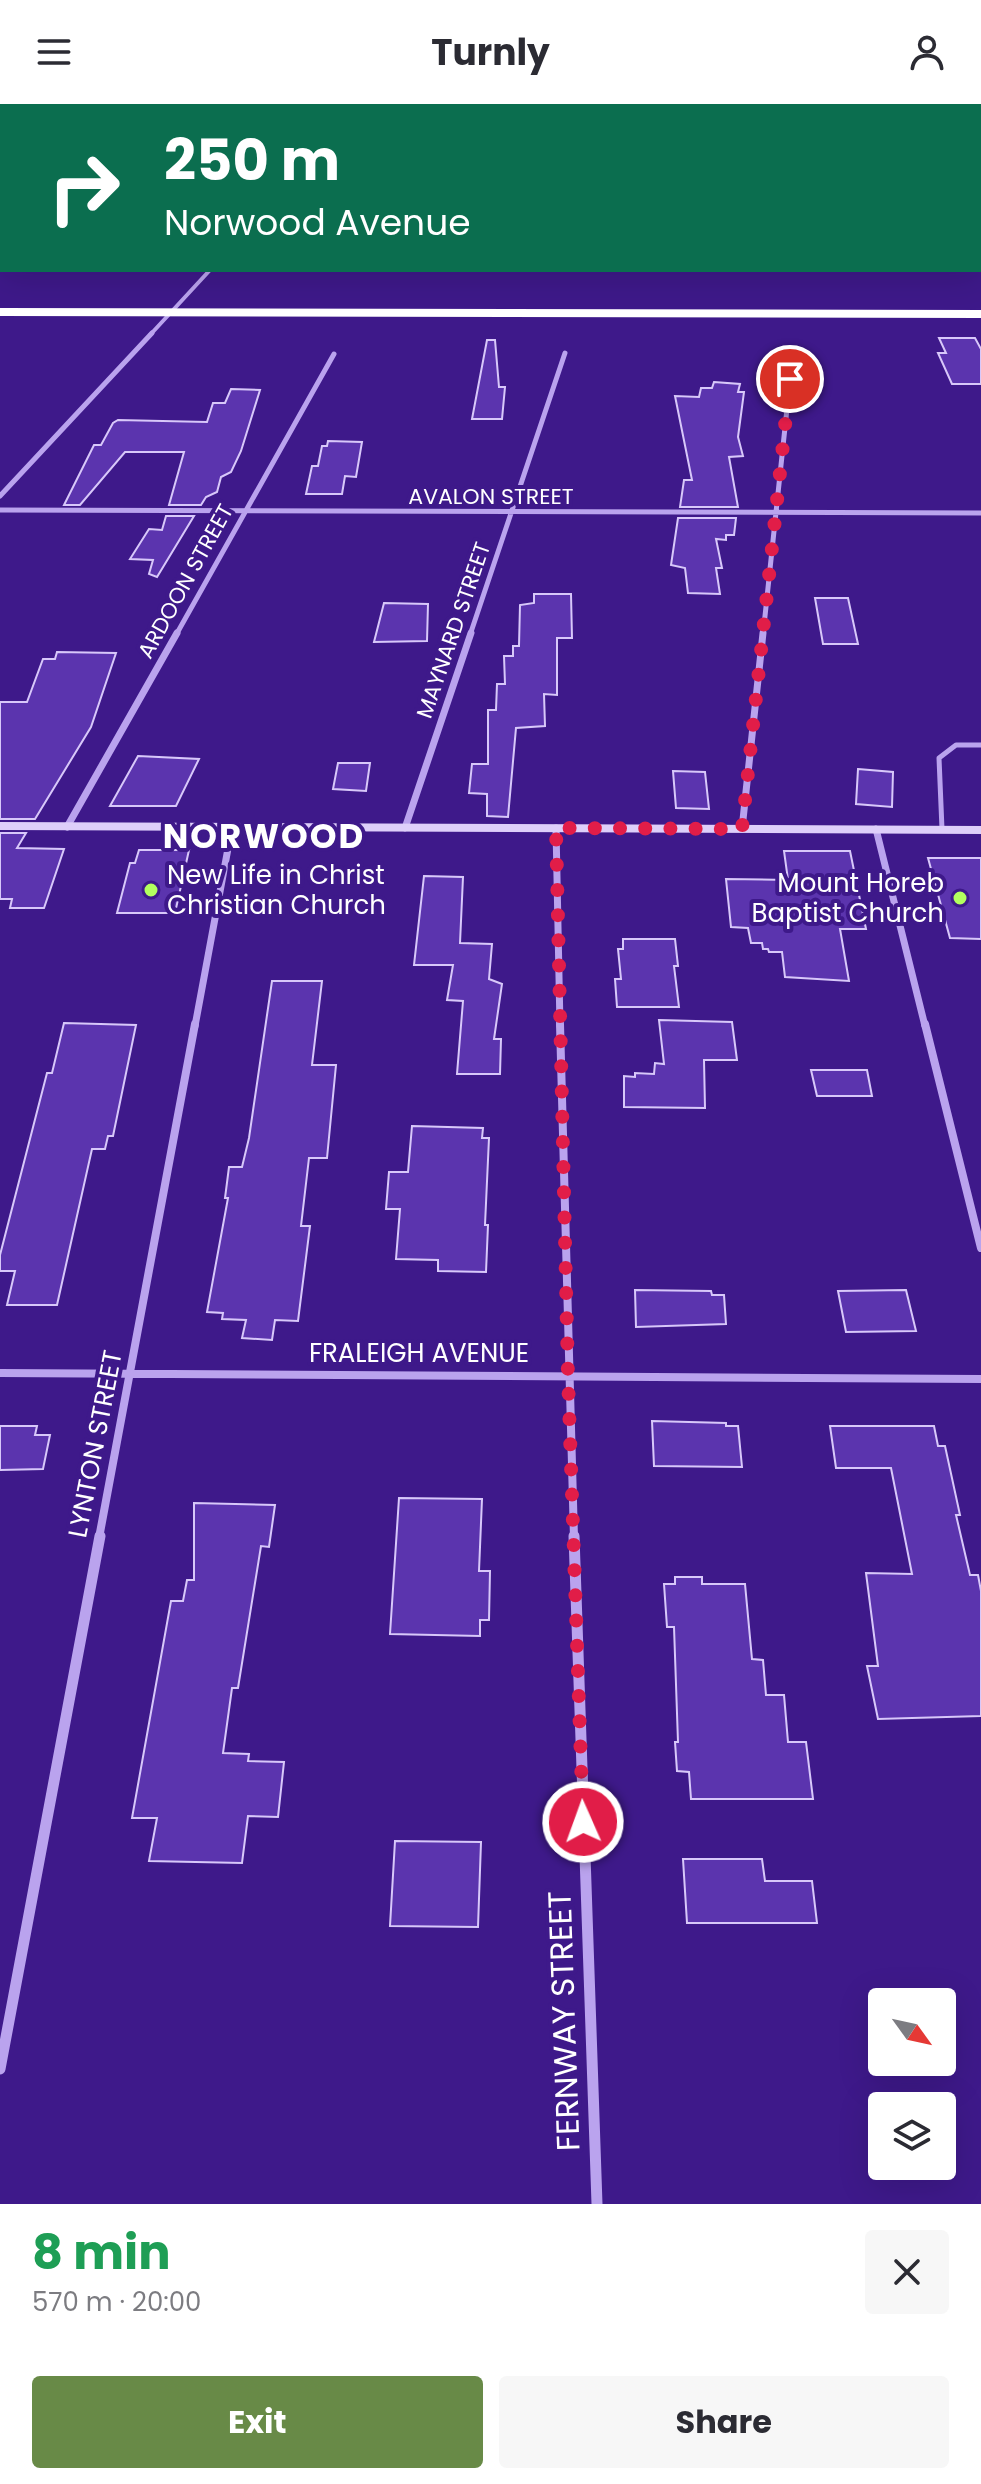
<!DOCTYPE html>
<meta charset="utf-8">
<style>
body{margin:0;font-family:Poppins,sans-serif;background:#f7f7f7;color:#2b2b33;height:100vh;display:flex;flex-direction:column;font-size:30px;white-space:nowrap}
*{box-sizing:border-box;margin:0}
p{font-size:26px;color:#7c7c81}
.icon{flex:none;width:44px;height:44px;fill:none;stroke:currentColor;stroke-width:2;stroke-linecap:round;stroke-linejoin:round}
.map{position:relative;height:2100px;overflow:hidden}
.drawer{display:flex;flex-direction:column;background:#fff;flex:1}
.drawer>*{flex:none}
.hud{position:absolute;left:0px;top:0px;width:982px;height:168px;box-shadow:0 8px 32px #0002;background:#0b6e4f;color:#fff;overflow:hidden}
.needle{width:52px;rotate:123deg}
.fabs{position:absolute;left:868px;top:1884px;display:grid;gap:16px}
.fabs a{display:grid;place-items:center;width:88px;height:88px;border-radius:8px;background:#fff;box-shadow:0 8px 32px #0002;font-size:40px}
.pin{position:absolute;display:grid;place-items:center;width:68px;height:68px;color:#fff;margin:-34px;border:4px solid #fff;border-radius:50%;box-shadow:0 2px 8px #0007}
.me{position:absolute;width:88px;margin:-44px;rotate:358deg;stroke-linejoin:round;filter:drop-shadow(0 0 6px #0008)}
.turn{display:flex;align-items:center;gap:28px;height:168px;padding:0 32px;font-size:36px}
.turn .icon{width:104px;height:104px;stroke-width:2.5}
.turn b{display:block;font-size:56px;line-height:68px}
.round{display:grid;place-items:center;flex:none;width:84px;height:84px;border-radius:8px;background:#f7f7f7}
.overview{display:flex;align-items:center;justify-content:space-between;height:136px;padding:0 32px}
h1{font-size:48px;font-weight:700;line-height:60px;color:#1e9e55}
.button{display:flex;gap:16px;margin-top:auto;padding:16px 32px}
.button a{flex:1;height:92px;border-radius:8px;background:#688a47;color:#fff;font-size:32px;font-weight:700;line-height:92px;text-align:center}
.button a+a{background:#f7f7f7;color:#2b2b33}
header{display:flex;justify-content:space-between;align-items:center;height:104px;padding:0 32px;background:#fff;font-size:36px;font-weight:700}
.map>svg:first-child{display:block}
.building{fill:#5b34ae;stroke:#d8c8fa;stroke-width:2}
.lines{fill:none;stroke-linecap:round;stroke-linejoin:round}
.lane{stroke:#baa3ee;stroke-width:5}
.street-far4{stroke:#baa3ee;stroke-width:4}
.street-far3{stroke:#baa3ee;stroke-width:5}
.street-far2{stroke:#baa3ee;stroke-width:7}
.street-far1{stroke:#baa3ee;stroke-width:8}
.street{stroke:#baa3ee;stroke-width:11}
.secondary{fill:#decffa;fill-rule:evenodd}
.highway{fill:#fff;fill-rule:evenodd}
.route{stroke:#e11d48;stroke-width:14;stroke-dasharray:0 25.2}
.poi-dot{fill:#b2ff5f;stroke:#3e198a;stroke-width:3}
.labels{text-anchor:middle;stroke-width:8;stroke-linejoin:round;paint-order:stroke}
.far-street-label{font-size:22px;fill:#fff;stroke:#3e198a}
.poi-label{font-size:26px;fill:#fff;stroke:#3e198a;text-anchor:start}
.street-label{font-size:26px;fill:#fff;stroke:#3e198a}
.near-street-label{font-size:32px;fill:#fff;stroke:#3e198a}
.district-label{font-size:34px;font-weight:bold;letter-spacing:2px;fill:#fff;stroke:#3e198a}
</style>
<header><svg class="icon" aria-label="menu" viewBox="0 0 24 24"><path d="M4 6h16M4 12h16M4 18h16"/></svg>Turnly<svg class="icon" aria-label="person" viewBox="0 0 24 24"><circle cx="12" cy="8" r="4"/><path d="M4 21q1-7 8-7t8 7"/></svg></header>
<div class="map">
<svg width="981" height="2100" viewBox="0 0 981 2100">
<rect width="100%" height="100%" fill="#3e198a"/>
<path class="building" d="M 939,234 L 975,234 L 981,245 L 981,280 L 952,280 L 938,249 L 946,249 Z
M 487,236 L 495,236 L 499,283 L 505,283 L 502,315 L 472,315 Z
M 714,278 L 740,280 L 738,288 L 744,288 L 738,333 L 743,352 L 729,353 L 738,403 L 680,403 L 684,376 L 692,376 L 675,292 L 699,293 L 701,284 L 712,284 Z
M 231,285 L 260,286 L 241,347 L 231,368 L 221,373 L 217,388 L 206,393 L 201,401 L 169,401 L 184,348 L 125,348 L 80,401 L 64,401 L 94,341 L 101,341 L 113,319 L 118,316 L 207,318 L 213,299 L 225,299 Z
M 328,337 L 362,338 L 356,373 L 345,372 L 342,390 L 306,390 L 312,362 L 318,362 L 322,342 L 327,342 Z
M 166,412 L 194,412 L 157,473 L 149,470 L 153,456 L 130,455 L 149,425 L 162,426 Z
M 678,414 L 736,414 L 734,431 L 726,431 L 726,436 L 716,435 L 722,464 L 716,464 L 720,490 L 688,489 L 685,464 L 671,461 Z
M 534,490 L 571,490 L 572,534 L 557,534 L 557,591 L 544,590 L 545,622 L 516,624 L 508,713 L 487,712 L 487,690 L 469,689 L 472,660 L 488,660 L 488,606 L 496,606 L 497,580 L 505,580 L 504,552 L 513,552 L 513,542 L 519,542 L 520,501 L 534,499 Z
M 815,494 L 848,494 L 858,540 L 823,540 Z
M 384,499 L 428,500 L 427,537 L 374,538 Z
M 57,548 L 116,549 L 91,623 L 35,715 L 0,715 L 0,598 L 27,598 L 43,555 L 55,555 Z
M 138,652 L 199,655 L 176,702 L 110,702 Z
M 338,659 L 370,659 L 366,687 L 333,685 Z
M 858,665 L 893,668 L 892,703 L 856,700 Z
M 673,667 L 705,668 L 709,705 L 676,704 Z
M 0,729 L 26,729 L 17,744 L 64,745 L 44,804 L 10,804 L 12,795 L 0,795 Z
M 139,746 L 189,746 L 175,809 L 117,809 L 130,759 L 135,759 Z
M 784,747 L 850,747 L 866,825 L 840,825 L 849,877 L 785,873 L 782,848 L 769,848 L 768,845 L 763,845 L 762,839 L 751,839 L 748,824 L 731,823 L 726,775 L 788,776 Z
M 928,754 L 981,754 L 981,835 L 950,834 Z
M 424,772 L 463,773 L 460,839 L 492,840 L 489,875 L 502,880 L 494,935 L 501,935 L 500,970 L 457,970 L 463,897 L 447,896 L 453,861 L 414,861 Z
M 623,835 L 675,835 L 678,862 L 674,862 L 679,903 L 617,903 L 615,875 L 621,875 L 618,845 L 623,845 Z
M 272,877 L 322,877 L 312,961 L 336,961 L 327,1054 L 309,1054 L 301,1122 L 310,1122 L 298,1217 L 275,1216 L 272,1236 L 242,1234 L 246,1216 L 222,1215 L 223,1209 L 207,1208 L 228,1094 L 225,1094 L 229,1063 L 242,1063 L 249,1034 Z
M 659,916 L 732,918 L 737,956 L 704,956 L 705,1004 L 624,1003 L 624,972 L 635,973 L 635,969 L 654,970 L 655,959 L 664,960 Z
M 64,919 L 136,921 L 113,1032 L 108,1032 L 105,1045 L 92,1045 L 57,1201 L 7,1201 L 15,1167 L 0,1167 L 0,1151 L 47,969 L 52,969 Z
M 811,966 L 867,966 L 872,992 L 817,992 Z
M 412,1022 L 483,1024 L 482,1034 L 489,1034 L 485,1121 L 488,1121 L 486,1168 L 438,1167 L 438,1156 L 396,1155 L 400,1105 L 386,1105 L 389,1068 L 408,1068 Z
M 635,1186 L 711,1187 L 712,1191 L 724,1191 L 726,1220 L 636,1223 Z
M 906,1186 L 916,1227 L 846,1228 L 838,1187 Z
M 652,1317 L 726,1319 L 726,1322 L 738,1322 L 742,1363 L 654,1362 Z
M 0,1322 L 37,1322 L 35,1331 L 50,1331 L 43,1365 L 0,1366 Z
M 830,1322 L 934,1322 L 938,1342 L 945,1342 L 960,1411 L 956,1411 L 970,1471 L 978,1471 L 981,1487 L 981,1612 L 878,1615 L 867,1562 L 878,1562 L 866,1469 L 912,1470 L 891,1364 L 836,1364 Z
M 399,1394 L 482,1395 L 479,1467 L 490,1467 L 489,1516 L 480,1516 L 480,1532 L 390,1530 Z
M 194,1399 L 275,1401 L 269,1443 L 261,1442 L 238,1584 L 232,1584 L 223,1649 L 249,1650 L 248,1657 L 284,1658 L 278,1713 L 248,1712 L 242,1759 L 149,1757 L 157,1714 L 132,1714 L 171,1497 L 183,1497 L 187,1476 L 194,1476 Z
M 675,1473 L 702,1473 L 702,1480 L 745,1480 L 752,1555 L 763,1556 L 766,1591 L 784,1591 L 788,1638 L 806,1638 L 813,1695 L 691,1695 L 689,1668 L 677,1667 L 675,1638 L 678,1638 L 674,1523 L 667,1523 L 664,1480 L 675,1480 Z
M 395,1737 L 481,1738 L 478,1823 L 390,1822 Z
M 683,1755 L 762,1755 L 765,1777 L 812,1777 L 817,1819 L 687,1819 Z"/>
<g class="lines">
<path class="lane" d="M 942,725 L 939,654 L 956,641 L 981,641"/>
<path class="street-far4" d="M 150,231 L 210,166"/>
<path class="street-far3" d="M 0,392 L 152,229
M 0,406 L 981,409
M 176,531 L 334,250
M 470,531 L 565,249
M 763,531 L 793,248"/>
<path class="street-far2" d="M 67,723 L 177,529
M 405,724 L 471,529
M 556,724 L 560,922
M 742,725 L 763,529
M 876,725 L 925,922
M 195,922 L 232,723"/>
<path class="street-far1" d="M 560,920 L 574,1434
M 925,920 L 981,1144
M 0,1269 L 981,1275
M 99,1434 L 195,920"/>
<path class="street" d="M 574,1432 L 597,2100
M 0,1965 L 100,1432"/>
<path class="secondary" d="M 0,718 L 981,722 L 981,730 L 0,726 Z"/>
<path class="highway" d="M 0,204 L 981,206 L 981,214 L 0,212 Z"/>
</g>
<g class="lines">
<path class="route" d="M 583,1718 L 568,1272 L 556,724 L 742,725 L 790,275"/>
</g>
<g class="poi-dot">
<circle cx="151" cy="786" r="8"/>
<circle cx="960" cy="794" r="8"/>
</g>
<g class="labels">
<g class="far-street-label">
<text x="491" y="400">AVALON STREET</text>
<text transform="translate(185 477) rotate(-61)" y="8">ARDOON STREET</text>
<text transform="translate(453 526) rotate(-71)" y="8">MAYNARD STREET</text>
</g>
<g class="poi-label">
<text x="167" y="780">New Life in Christ<tspan x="167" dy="30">Christian Church</tspan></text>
<text x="944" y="788" text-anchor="end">Mount Horeb<tspan x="944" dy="30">Baptist Church</tspan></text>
</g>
<g class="street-label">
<text x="419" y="1258">FRALEIGH AVENUE</text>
<text transform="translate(95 1340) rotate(-79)" y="9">LYNTON STREET</text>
</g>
<g class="near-street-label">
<text transform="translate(564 1917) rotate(-92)" y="11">FERNWAY STREET</text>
</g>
<g class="district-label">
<text x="264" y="744">NORWOOD</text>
</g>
</g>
</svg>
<div class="fabs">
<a><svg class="needle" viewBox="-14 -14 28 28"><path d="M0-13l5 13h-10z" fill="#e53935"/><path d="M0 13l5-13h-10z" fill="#7c7c81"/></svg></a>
<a><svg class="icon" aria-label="layers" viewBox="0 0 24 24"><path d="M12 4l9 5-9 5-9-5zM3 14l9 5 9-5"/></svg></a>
</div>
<div class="pin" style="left:790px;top:275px;background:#d93025"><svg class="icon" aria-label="arrive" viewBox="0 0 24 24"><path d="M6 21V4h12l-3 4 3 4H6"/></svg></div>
<svg class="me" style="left:583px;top:1718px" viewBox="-20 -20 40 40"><circle r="17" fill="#e11d48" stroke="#fff" stroke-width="3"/><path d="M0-11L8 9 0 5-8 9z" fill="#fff"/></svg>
<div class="hud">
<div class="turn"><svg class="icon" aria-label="right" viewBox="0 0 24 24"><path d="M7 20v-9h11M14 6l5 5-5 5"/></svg><div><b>250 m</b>Norwood Avenue</div></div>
</div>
</div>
<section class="drawer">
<div class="overview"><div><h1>8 min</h1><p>570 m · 20:00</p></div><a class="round"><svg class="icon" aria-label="close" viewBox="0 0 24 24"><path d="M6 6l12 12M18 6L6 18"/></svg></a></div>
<div class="button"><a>Exit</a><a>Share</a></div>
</section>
